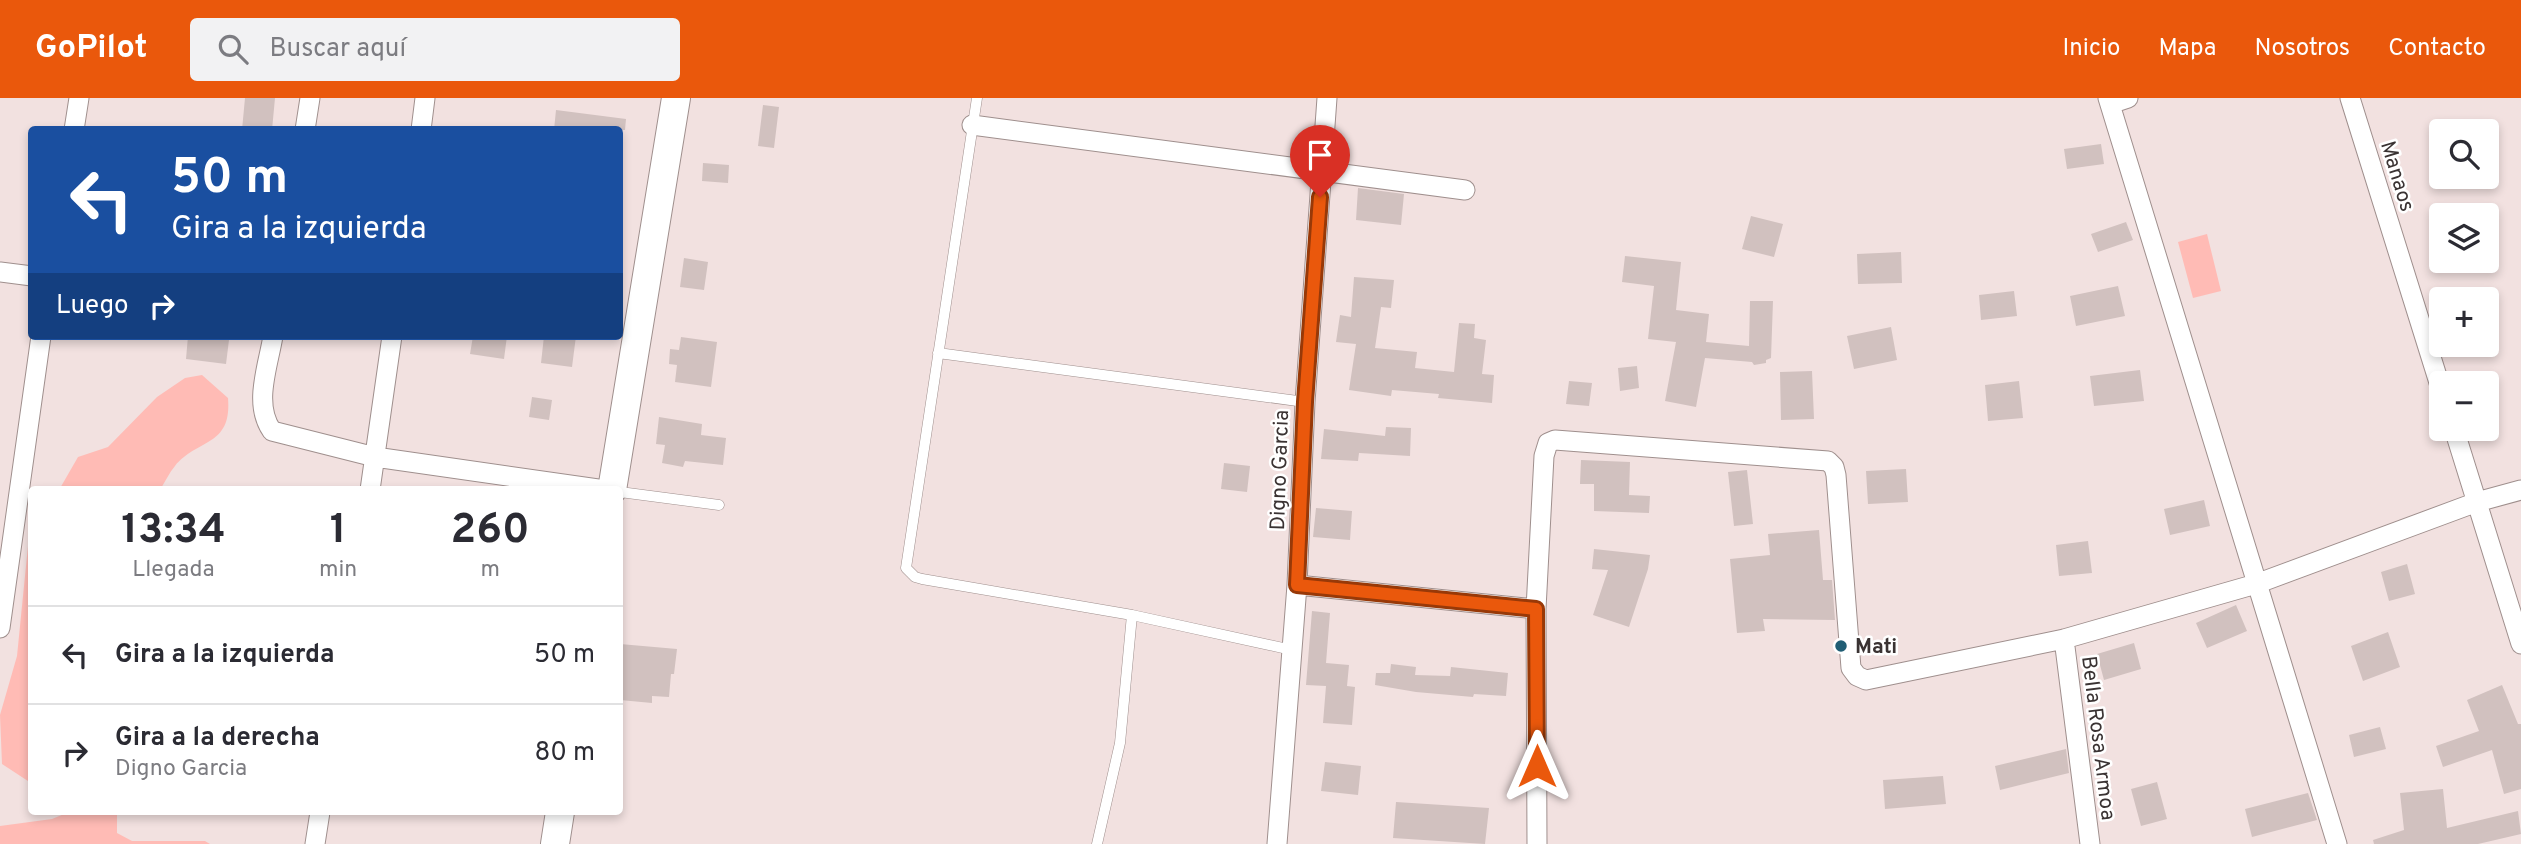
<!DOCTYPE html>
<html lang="es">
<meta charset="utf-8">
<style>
body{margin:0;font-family:Overpass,sans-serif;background:#f2f2f3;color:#2b2b33;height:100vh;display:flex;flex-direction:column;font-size:26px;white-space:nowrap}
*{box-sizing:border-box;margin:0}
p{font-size:23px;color:#7c7c81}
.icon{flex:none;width:38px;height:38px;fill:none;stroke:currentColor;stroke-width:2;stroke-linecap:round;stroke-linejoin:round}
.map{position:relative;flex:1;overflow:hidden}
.drawer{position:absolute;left:28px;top:388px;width:595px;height:329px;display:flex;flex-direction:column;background:#fff;border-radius:7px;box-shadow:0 4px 10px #0003}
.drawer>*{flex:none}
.guide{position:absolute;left:28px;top:28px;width:595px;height:214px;border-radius:7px;box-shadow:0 4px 10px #0003;background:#1a4fa0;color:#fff;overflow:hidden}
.tools{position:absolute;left:2429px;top:21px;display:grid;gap:14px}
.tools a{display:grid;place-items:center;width:70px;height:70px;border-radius:7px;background:#fff;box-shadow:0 4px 10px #0003;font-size:35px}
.pin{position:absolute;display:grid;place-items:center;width:60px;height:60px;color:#fff;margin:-72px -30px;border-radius:50% 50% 50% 0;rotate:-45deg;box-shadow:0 0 7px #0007}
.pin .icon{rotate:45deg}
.me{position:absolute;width:77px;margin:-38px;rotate:0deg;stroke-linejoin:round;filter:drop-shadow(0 0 5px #0008)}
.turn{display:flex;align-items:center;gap:24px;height:147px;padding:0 28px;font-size:32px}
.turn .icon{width:91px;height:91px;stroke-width:2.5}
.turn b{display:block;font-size:49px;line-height:60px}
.then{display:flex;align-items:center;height:66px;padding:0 28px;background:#0003;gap:14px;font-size:26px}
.eta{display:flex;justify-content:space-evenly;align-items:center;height:119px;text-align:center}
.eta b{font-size:42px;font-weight:700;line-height:49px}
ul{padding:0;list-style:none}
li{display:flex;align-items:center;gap:21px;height:98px;padding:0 28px;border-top:2px solid #e1e1e2}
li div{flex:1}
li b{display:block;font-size:26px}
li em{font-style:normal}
header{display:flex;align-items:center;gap:42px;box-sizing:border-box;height:98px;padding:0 35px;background:#ea580c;color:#fff}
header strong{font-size:33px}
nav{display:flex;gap:38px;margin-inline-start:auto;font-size:24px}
.search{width:490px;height:63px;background:#f2f2f3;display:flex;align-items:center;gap:18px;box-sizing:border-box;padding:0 24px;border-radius:7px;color:#7c7c81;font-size:26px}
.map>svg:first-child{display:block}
.green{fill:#ffbbb5}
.building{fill:#d1c1bf}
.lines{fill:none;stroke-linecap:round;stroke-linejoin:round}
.lane-casing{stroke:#9f8f8d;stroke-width:11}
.street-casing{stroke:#9f8f8d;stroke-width:21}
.secondary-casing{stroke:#9f8f8d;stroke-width:30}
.lane{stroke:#fff;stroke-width:10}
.street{stroke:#fff;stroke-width:19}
.secondary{stroke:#fff;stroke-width:28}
.route-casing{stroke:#983908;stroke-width:18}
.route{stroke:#ea580c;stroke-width:12}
.poi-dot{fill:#205d74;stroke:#fff;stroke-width:2.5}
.labels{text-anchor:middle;stroke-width:5;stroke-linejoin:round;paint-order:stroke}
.street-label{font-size:21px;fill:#3a3333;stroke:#fff}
.poi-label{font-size:21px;font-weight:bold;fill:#3a3333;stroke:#fff;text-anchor:start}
</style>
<header>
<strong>GoPilot</strong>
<div class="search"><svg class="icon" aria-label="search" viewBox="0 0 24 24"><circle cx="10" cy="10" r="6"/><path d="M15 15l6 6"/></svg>Buscar aquí</div>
<nav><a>Inicio</a><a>Mapa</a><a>Nosotros</a><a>Contacto</a></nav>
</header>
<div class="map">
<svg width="2521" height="746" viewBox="0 0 2521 746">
<rect width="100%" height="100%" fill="#f2e1e0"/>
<path class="green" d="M 2207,136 L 2221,193 L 2193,200 L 2178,144 Z
M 202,277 L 228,300 C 232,349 198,340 175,368 C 169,375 165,384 160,392 L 59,392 L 78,359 L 108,349 L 157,299 L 185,280 Z
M 31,418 L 32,685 L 31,685 L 2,666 L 0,617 L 17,558 Z
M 69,714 L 117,714 L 117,735 L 132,743 L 205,743 L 210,746 L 0,746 L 0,728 L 52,721 Z"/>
<path class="building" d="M 245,0 L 275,0 L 272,32 L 242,32 Z
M 763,7 L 779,9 L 774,50 L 758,48 Z
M 556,12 L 626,21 L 625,32 L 554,32 Z
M 2101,46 L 2104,66 L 2067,71 L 2064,51 Z
M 703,65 L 729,67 L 728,85 L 702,83 Z
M 1358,90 L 1404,96 L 1401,127 L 1356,122 Z
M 1751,118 L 1783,126 L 1774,159 L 1742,151 Z
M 2126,124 L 2133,142 L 2098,154 L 2091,136 Z
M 1901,154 L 1902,185 L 1858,186 L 1857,156 Z
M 1625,158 L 1681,164 L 1676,212 L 1709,216 L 1706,244 L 1749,248 L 1750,203 L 1773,203 L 1771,260 L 1766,262 L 1766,265 L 1754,267 L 1752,264 L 1705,260 L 1696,309 L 1665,303 L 1676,244 L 1648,241 L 1654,188 L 1622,184 Z
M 684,160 L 708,164 L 704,192 L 680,189 Z
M 1354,179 L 1394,182 L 1391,210 L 1381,209 L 1375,250 L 1417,254 L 1415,270 L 1454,274 L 1459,225 L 1475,226 L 1474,240 L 1486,242 L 1482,276 L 1494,277 L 1492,305 L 1438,300 L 1439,296 L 1392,292 L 1391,298 L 1349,292 L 1356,246 L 1336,244 L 1340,217 L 1351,219 Z
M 2118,188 L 2125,218 L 2076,228 L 2070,198 Z
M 2014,193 L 2017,218 L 1981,222 L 1979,197 Z
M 1891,229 L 1897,262 L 1854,271 L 1847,238 Z
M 188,238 L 229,242 L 226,266 L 186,261 Z
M 473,238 L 507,238 L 504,261 L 470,256 Z
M 544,238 L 576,238 L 572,269 L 541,265 Z
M 681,239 L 717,244 L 711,289 L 675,284 L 677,267 L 669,266 L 670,251 L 679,252 Z
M 1637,268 L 1639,290 L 1620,293 L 1618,270 Z
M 2140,272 L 2144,303 L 2094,308 L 2090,278 Z
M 1812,273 L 1814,321 L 1781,322 L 1780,274 Z
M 1569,283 L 1592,285 L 1589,308 L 1566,306 Z
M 2019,283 L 2023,320 L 1988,323 L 1985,287 Z
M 532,299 L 552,302 L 549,322 L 529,319 Z
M 659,319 L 702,326 L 701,337 L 726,340 L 723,367 L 685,363 L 683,369 L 662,365 L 665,347 L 656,346 Z
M 1386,329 L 1411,330 L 1410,358 L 1359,355 L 1358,363 L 1321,361 L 1324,331 L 1385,338 Z
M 1581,362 L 1630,364 L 1629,397 L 1650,398 L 1649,415 L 1594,413 L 1594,386 L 1580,386 Z
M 1224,365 L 1250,368 L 1247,394 L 1221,391 Z
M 1906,371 L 1908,404 L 1868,406 L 1866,373 Z
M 1747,372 L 1753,426 L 1734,428 L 1728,374 Z
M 2204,402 L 2210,428 L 2170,437 L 2164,411 Z
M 1316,410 L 1352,413 L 1350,442 L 1313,439 Z
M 1819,432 L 1823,482 L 1832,482 L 1835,522 L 1763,521 L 1765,533 L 1737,535 L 1730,461 L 1770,457 L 1768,436 Z
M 2088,443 L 2092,475 L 2059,478 L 2056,447 Z
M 1594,451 L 1650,457 L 1648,471 L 1629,529 L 1593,517 L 1608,472 L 1592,471 Z
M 2407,466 L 2415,496 L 2389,503 L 2381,474 Z
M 2236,507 L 2247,533 L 2207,550 L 2196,525 Z
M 1312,513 L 1330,515 L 1326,565 L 1349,567 L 1347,588 L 1355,589 L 1352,627 L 1323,625 L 1326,588 L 1306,587 Z
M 2388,534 L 2400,569 L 2363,583 L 2351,548 Z
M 2134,545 L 2141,571 L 2104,582 L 2097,556 Z
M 620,546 L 677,551 L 674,576 L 671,576 L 669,599 L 652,598 L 652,605 L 620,602 Z
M 1391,566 L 1416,569 L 1415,577 L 1450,578 L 1451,569 L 1508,575 L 1506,598 L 1474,596 L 1473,599 L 1416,594 L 1375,587 L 1376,575 L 1390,575 Z
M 2502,587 L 2518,626 L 2521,626 L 2521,691 L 2504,696 L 2492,652 L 2443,669 L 2436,648 L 2479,633 L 2467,602 Z
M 2380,629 L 2386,651 L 2354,659 L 2349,637 Z
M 2066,651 L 2069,675 L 2000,692 L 1995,668 Z
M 1325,664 L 1361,668 L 1358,697 L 1321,693 Z
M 1943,678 L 1946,706 L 1885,711 L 1883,682 Z
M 2157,684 L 2167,721 L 2141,728 L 2131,691 Z
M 2443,691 L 2447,730 L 2518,713 L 2521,736 L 2478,746 L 2374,746 L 2373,742 L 2404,732 L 2400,695 Z
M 2308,695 L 2317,722 L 2252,739 L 2245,711 Z
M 1396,704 L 1489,710 L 1485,746 L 1393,740 Z"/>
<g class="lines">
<defs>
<path id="lane" d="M 977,0 L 906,470 L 915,479 L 922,481 L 1132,517 L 1292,552
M 938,255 L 1305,304
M 620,394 L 719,407
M 1097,746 L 1120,645 L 1132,517"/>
<path id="street" d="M 2108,0 L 2337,746
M 2350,0 L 2441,291
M 2110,6 L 2128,0
M 972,27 L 1465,92
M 74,32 L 79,0
M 305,32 L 310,0
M 421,32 L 425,0
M 0,174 L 32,178
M 273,238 C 268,269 253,306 272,333 L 375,359 L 605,392
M 2454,331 L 2521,546
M 370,392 L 392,238
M 1297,487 L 1536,511
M 0,530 L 41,238
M 2064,541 L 2090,746
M 315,746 L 320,714
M 1277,746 L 1297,487 L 1305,304 L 1327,0
M 1537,746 L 1536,511 L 1544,358 L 1548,345 L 1555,342 L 1828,363 L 1834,369 L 1836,377 L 1851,570 L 1857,578 L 1866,582 L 2064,541 L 2256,486 L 2477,404 L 2521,392"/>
<path id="secondary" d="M 612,392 L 676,0
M 555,746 L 560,714"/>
</defs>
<use href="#lane" class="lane-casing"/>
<use href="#street" class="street-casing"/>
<use href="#secondary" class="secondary-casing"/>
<use href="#lane" class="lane"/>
<use href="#street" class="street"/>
<use href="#secondary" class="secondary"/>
</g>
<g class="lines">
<defs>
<path id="route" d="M 1320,99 L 1305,304 L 1297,487 L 1536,511 L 1537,668"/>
</defs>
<use href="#route" class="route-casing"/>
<use href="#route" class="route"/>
</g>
<circle class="poi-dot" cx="1841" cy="548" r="7"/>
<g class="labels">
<g class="street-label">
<text transform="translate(2398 78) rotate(73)" y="7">Manaos</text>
<text transform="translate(1279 372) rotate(-88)" y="7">Digno Garcia</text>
<text transform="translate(2099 640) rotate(83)" y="7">Bella Rosa Armoa</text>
</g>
<g class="poi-label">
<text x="1855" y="555">Mati</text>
</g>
</g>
</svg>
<div class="tools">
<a><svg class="icon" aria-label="search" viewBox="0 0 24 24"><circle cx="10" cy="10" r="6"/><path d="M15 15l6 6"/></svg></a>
<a><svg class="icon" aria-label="layers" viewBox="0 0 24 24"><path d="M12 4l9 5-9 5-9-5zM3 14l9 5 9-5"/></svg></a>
<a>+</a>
<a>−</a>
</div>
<div class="pin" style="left:1320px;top:99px;background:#d93025"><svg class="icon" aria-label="arrive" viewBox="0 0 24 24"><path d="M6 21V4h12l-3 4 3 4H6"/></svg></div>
<svg class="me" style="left:1537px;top:668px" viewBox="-20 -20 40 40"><path d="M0-17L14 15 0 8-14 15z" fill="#ea580c" stroke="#fff" stroke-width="4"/></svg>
<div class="guide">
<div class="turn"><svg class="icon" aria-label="left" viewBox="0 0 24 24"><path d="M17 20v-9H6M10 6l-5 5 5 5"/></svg><div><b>50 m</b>Gira a la izquierda</div></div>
<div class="then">Luego<svg class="icon" aria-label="right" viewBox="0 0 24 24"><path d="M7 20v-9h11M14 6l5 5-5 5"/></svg></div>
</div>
<section class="drawer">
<div class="eta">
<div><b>13:34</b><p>Llegada</p></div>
<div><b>1</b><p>min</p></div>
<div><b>260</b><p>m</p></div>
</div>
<ul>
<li><svg class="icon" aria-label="left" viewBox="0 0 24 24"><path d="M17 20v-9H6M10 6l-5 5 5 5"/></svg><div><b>Gira a la izquierda</b></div><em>50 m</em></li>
<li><svg class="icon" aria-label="right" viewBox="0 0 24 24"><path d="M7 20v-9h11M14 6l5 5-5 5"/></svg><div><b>Gira a la derecha</b><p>Digno Garcia</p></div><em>80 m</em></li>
</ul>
</section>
</div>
